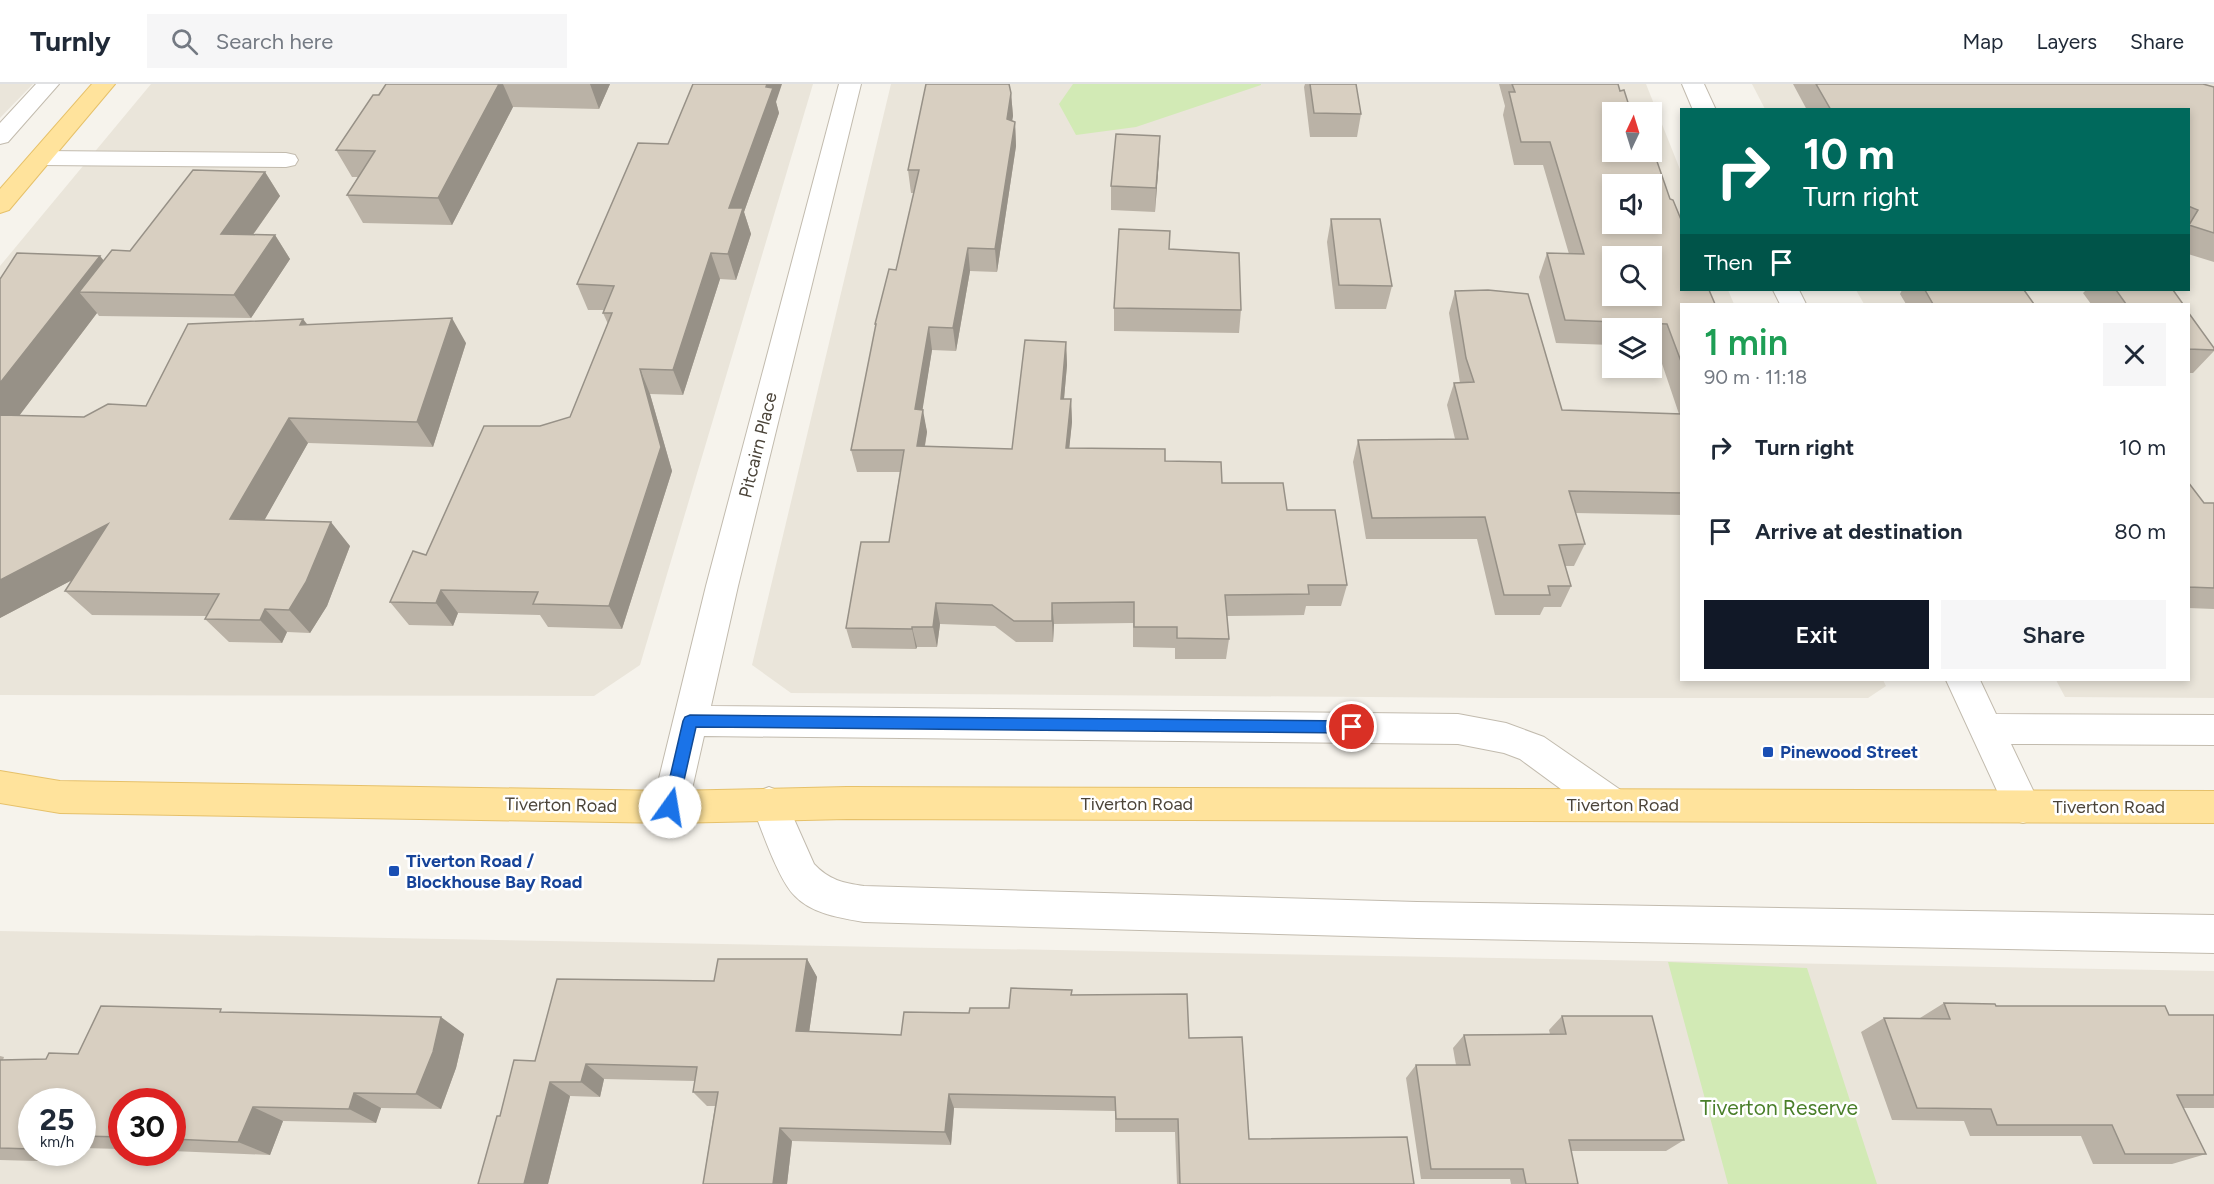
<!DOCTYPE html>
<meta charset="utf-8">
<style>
body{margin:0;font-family:Figtree,sans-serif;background:#f6f6f7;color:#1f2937;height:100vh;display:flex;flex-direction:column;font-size:22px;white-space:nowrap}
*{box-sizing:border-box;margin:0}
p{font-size:20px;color:#747a83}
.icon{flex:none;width:33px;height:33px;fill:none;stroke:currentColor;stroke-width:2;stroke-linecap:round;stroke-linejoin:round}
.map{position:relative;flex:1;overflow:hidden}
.sheet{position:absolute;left:1680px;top:219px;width:510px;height:378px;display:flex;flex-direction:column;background:#fff;border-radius:0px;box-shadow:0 3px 9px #0003}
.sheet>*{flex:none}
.hud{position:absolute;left:1680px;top:24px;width:510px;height:183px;border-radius:0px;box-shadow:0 3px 9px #0003;background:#00695c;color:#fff;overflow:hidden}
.needle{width:39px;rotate:4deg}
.tools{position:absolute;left:1602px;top:18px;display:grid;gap:12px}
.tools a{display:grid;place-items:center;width:60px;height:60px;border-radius:0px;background:#fff;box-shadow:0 3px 9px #0003;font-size:30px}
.speed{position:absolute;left:18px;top:1004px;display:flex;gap:12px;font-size:30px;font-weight:700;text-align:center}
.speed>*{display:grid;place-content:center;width:78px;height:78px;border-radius:50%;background:#fff;box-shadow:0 3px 9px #0003;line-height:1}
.speed small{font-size:15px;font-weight:400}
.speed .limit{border:9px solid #d22;background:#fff;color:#111}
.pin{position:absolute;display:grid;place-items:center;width:51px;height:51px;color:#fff;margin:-26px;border:3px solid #fff;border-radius:50%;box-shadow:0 2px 6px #0007}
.me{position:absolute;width:66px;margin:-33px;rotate:13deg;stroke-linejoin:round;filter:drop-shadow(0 0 4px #0008)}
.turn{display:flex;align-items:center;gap:21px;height:126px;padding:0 24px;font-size:27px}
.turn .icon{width:78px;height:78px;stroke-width:2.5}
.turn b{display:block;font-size:42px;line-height:51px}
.then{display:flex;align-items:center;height:57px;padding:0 24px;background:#0003;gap:12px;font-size:22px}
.round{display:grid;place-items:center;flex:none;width:63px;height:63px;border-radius:0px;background:#f6f6f7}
.summary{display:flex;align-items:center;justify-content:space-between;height:102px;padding:0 24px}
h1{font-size:36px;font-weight:600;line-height:45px;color:#1e9e55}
.cta{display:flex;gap:12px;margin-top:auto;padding:12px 24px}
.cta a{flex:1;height:69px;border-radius:0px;background:#111827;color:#fff;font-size:24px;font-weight:600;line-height:69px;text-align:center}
.cta a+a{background:#f6f6f7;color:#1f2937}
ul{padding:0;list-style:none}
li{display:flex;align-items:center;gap:18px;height:84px;padding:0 24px}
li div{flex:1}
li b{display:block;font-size:22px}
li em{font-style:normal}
header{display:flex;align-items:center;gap:36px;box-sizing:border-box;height:84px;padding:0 30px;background:#fff;border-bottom:2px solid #e0e1e3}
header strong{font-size:28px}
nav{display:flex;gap:33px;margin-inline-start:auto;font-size:21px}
.search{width:420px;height:54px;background:#f6f6f7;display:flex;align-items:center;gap:15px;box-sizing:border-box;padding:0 21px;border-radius:0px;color:#747a83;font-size:22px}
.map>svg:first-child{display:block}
.residential{fill:#eae5da;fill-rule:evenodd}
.green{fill:#d2eab5}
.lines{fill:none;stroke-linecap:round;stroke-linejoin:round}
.minor-casing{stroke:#c2bbae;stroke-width:2}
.major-casing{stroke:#e6c16a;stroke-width:2}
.minor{fill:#fff;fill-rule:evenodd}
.major{fill:#ffe39c;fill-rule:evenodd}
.wall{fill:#bab2a6}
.shaded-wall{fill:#979187}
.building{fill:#d8cfc1;stroke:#979187;stroke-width:1.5;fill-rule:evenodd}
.route{fill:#1a73e8;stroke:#114b97;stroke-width:1.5}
.transit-dot{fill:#1a4fb4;stroke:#fff;stroke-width:2}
.labels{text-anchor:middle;stroke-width:5;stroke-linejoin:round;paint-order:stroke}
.street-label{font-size:18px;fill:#4b4439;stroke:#fff}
.transit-label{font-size:18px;font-weight:bold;fill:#164399;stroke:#fff;text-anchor:start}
.near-park-label{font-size:21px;fill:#4a7f2a;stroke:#fff}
</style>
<header>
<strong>Turnly</strong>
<div class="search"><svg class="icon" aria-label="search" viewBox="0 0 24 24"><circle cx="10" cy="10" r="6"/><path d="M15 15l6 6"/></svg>Search here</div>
<nav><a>Map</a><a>Layers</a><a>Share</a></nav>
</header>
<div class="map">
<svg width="2214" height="1100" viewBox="0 0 2214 1100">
<rect width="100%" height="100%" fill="#f6f3ec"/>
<path class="residential" d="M 0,0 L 33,0 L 0,34 Z
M 151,0 L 813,0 L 640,581 L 594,612 L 0,611 L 0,182 Z
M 891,0 L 1646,0 L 1681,88 L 1682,206 L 1728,206 L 1734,220 L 1682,220 L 1682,596 L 1883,596 L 1886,602 L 1868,614 L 1501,614 L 791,609 L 752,581 ZM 1612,28 L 1652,28 L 1652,68 L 1612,68 ZM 1612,100 L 1652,100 L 1652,140 L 1612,140 ZM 1612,172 L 1652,172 L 1652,212 L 1612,212 ZM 1612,244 L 1652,244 L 1652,284 L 1612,284 Z
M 1752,0 L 2214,0 L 2214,614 L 2065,613 L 2056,596 L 2188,596 L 2188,220 L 1864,220 L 1856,206 L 2188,206 L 2188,26 L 1765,25 Z
M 0,847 L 2214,887 L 2214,1100 L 0,1100 ZM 32,1017 L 82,1017 L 82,1068 L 32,1068 ZM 122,1017 L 172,1017 L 172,1068 L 122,1068 Z"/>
<path class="green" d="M 1073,0 L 1261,0 L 1261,1 L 1136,43 L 1076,51 L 1059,20 Z
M 1668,878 L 1807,884 L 1877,1100 L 1728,1100 Z"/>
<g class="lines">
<defs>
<path id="minor" d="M 36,0 L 59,0 L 8,58 L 0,60 L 0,39 Z
M 839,0 L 861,0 L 738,502 L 711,622 L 1458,630 L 1506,639 L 1544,653 L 1625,709 L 1630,721 L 1625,733 L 1612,737 L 1599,733 L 1520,675 L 1504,669 L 1458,660 L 704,652 L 688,723 L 683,735 L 670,739 L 657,735 L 652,723 L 706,502 Z
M 1682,0 L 1704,0 L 1716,26 L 1693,26 Z
M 41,67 L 286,69 L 295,71 L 298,76 L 295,81 L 286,83 L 41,81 L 32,79 L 29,74 L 32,69 Z
M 1773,206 L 1799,206 L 1806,220 L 1780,220 Z
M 1946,596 L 1980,596 L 1996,630 L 2214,631 L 2214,661 L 2011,660 L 2041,723 L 2036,735 L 2023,739 L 2010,735 Z
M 769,703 L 782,708 L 814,780 C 829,796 843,799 864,802 L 1417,818 L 2214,831 L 2214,869 L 1417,854 L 864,838 C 841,834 812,830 795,812 C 778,796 761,743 751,719 L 756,708 Z"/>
<path id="major" d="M 92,0 L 115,0 L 9,126 L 0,129 L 0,105 Z
M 0,687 L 60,697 L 670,707 L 847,703 L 2214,707 L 2214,739 L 847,735 L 670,739 L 60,729 L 0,719 Z"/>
</defs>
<use href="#minor" class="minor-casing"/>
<use href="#major" class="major-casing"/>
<use href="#minor" class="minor"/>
<use href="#major" class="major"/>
</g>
<path class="wall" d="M 386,0 L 610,0 L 599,25 L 513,23 L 452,141 L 363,139 L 347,111 L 358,93 L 352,93 L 336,66 Z
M 1305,0 L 1310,0 L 1361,30 L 1357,53 L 1310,53 L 1304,3 Z
M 1499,0 L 1618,0 L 1682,220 L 1682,431 L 1575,429 L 1585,460 L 1574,482 L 1565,482 L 1571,502 L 1561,523 L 1544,523 L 1540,531 L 1495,531 L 1477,455 L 1366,455 L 1353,378 L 1358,356 L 1455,355 L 1447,321 L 1454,299 L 1460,299 L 1449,229 L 1455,207 L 1562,326 L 1679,330 L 1656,262 L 1652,262 L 1652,244 L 1612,244 L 1612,261 L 1556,259 L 1539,193 L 1547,169 L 1569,170 L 1543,81 L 1514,81 L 1503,31 L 1505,22 Z
M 1793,0 L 2203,0 L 2214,3 L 2214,178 L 2188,170 L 2188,26 L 1807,26 Z
M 1011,9 L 1013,32 L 1012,37 L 1015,38 L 1016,62 L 997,188 L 970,187 L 956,267 L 932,266 L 922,326 L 927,348 L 925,362 L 1012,365 L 1066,258 L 1067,281 L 1064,315 L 1071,315 L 1072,338 L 1069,364 L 1165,377 L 1222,399 L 1287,426 L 1347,501 L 1341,522 L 1306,522 L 1304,531 L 1227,532 L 1229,555 L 1226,575 L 1175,575 L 1175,564 L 1133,563 L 1133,539 L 1054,540 L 1053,558 L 1016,558 L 995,542 L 940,540 L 937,563 L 917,563 L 916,565 L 852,564 L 846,544 L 889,458 L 900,388 L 857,388 L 851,366 L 876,245 L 875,240 L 896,186 L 914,109 L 911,109 L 908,86 Z
M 776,18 L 779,29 L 744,128 L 751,150 L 736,196 L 720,195 L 683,311 L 650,310 L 672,387 L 622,545 L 548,543 L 540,531 L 458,529 L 453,542 L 409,541 L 390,518 L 426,471 L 540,342 L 570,333 L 608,240 L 603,229 L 604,226 L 588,226 L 577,200 L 668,60 Z
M 1159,76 L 1155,128 L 1111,126 L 1111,102 Z
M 265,88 L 280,112 L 253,151 L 275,151 L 290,175 L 251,234 L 99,232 L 97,229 L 19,332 L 84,333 L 146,322 L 303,235 L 308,241 L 466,259 L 433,363 L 308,359 L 264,436 L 350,462 L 327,522 L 310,549 L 287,548 L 282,559 L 229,558 L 205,535 L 206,532 L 92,531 L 65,507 L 72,496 L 0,534 L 0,195 L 100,172 L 104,177 L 130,167 Z
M 1331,135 L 1392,202 L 1386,225 L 1335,225 L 1327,158 Z
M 1169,165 L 1241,226 L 1239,249 L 1114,247 L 1114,224 Z
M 1902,206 L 2024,206 L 2034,220 L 1906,220 L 1900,210 Z
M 2086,206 L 2173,206 L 2183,220 L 2091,220 L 2083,209 Z
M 2188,228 L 2214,264 L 2214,267 L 2193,289 L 2188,289 Z
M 2188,398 L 2204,419 L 2214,419 L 2214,525 L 2188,524 Z
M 807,875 L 817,893 L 809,948 L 901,951 L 969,929 L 1009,924 L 1072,906 L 1072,911 L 1189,954 L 1249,1055 L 1414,1100 L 1177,1100 L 1175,1048 L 1115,1048 L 1115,1027 L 954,1024 L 951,1061 L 792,1057 L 787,1100 L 703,1100 L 715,1022 L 707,1022 L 693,1008 L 695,997 L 604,995 L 600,1013 L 570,1012 L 548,1100 L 478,1100 L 500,1032 L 535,977 L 714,897 Z
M 1944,919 L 2169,931 L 2214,931 L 2214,1024 L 2183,1024 L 2206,1070 L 2172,1080 L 2093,1080 L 2081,1052 L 1970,1052 L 1964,1037 L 1892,1036 L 1861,948 L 1884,934 L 1920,935 L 1920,934 Z
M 228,929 L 464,950 L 456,984 L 441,1025 L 381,1024 L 376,1039 L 283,1037 L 270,1071 L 172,1067 L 172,1017 L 122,1017 L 122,1065 L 82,1064 L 82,1017 L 32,1017 L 32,1068 L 79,1068 L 74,1078 L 0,1076 L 0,972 L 4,973 L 3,976 L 46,975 L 78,970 Z
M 1562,932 L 1684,1056 L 1666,1067 L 1571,1067 L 1578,1100 L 1511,1100 L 1510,1095 L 1421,1095 L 1406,994 L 1416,981 L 1456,981 L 1453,964 L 1464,951 L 1550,950 L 1549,946 Z"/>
<path class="shaded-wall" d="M 499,0 L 503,0 L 513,23 L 452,141 L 438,114 Z
M 590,0 L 610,0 L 599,25 Z
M 767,0 L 782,0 L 776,18 L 779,29 L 744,128 L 751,150 L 736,196 L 728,170 L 729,124 Z
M 1011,9 L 1013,32 L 1008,58 L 1007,35 Z
M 1015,38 L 1016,62 L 997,188 L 995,165 Z
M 1160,52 L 1159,76 L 1155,128 L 1156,104 Z
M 265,88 L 280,112 L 237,173 L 221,150 Z
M 275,151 L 290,175 L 251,234 L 234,211 Z
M 968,164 L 970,187 L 956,267 L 953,244 Z
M 711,169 L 720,195 L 683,311 L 673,286 Z
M 100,172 L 120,197 L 79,208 L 97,229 L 6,349 L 0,350 L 0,299 Z
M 452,234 L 466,259 L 433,363 L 417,338 Z
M 303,235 L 321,260 L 300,241 Z
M 929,243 L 932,266 L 919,348 L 915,325 Z
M 1066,258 L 1067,281 L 1062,337 L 1061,315 Z
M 640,285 L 650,310 L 672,387 L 622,545 L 609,522 Z
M 1071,315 L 1072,338 L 1067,386 L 1066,364 Z
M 923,326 L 927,348 L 921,384 L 917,362 Z
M 289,334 L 308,359 L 251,460 L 230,435 Z
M 331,438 L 350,462 L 327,522 L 310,549 L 289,526 Z
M 108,440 L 133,464 L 0,534 L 0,496 Z
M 441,506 L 458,529 L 453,542 L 436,519 Z
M 936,519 L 940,540 L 937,563 L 933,543 Z
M 1052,519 L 1054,540 L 1053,558 L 1052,537 Z
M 265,525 L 287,548 L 282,559 L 260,536 Z
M 912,543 L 917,563 L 916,565 L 912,545 Z
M 807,875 L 817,893 L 807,963 L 796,947 Z
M 441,933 L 464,950 L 456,984 L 441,1025 L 416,1010 Z
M 586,980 L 604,995 L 600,1013 L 581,998 Z
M 550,998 L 570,1012 L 548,1100 L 524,1100 Z
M 354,1009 L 381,1024 L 376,1039 L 349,1025 Z
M 949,1010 L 954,1024 L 951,1061 L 945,1048 Z
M 253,1023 L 283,1037 L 270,1071 L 238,1058 Z
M 780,1044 L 792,1057 L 787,1100 L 773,1100 Z
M 45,1068 L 79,1068 L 74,1078 Z"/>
<path class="building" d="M 386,0 L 499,0 L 438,114 L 347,111 L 375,67 L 336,66 L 373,11 L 379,11 Z
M 693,0 L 767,0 L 766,3 L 773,4 L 729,124 L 743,124 L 728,170 L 711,169 L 673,286 L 640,285 L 661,363 L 609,522 L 533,520 L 538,508 L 441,506 L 436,519 L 390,518 L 413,467 L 426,471 L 484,342 L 540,342 L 570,333 L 612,229 L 603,229 L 614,202 L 577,200 L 638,59 L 668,60 Z
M 926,0 L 1009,0 L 1011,9 L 1007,35 L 1015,38 L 995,165 L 968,164 L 953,244 L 929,243 L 915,325 L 923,326 L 917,362 L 1012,365 L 1025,256 L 1066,258 L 1061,315 L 1071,315 L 1066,364 L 1165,365 L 1165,377 L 1221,378 L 1222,399 L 1283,399 L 1287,426 L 1335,426 L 1347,501 L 1308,501 L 1309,510 L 1225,511 L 1229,555 L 1177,554 L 1177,543 L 1134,543 L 1134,518 L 1052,519 L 1052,537 L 1014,537 L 992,521 L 936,519 L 933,543 L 912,543 L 912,545 L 846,544 L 861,458 L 889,458 L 904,366 L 851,366 L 876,240 L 875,240 L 889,185 L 896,186 L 919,86 L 908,86 Z
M 1310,0 L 1356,0 L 1361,30 L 1314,29 Z
M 1512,0 L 1618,0 L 1620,7 L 1624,6 L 1631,28 L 1612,28 L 1612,68 L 1652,68 L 1652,63 L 1670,115 L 1673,116 L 1682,138 L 1682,206 L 1709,206 L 1715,220 L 1682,220 L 1682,280 L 1667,240 L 1565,236 L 1547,169 L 1584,170 L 1550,58 L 1521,58 L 1509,8 L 1515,8 ZM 1612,100 L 1652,100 L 1652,140 L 1612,140 ZM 1612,172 L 1652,172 L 1652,212 L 1612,212 Z
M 1816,0 L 2203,0 L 2214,3 L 2214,149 L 2189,141 L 2198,126 L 2188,122 L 2188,26 L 1831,26 Z
M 1116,50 L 1160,52 L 1156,104 L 1111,102 Z
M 193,86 L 265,88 L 221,150 L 275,151 L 234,211 L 79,208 L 112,166 L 130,167 Z
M 1331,135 L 1380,135 L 1392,202 L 1339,201 Z
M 1119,145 L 1170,147 L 1169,165 L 1239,169 L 1241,226 L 1114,224 Z
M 17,169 L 100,172 L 0,299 L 0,195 Z
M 1488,206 L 1528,210 L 1562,326 L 1682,330 L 1682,409 L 1569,407 L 1585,460 L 1559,461 L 1571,502 L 1548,502 L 1550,511 L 1504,511 L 1485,433 L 1372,434 L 1358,356 L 1468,355 L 1454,299 L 1474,298 L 1466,274 L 1455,207 Z
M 1925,206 L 2024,206 L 2034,220 L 1933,220 Z
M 2116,206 L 2173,206 L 2183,220 L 2126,220 Z
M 2188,228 L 2214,264 L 2214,266 L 2188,265 Z
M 452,234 L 417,338 L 289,334 L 230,435 L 331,438 L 306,498 L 289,526 L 265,525 L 260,536 L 205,535 L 219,510 L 65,507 L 108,440 L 0,496 L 0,331 L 84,333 L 108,320 L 146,322 L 188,240 L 303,235 L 300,241 Z
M 2188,398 L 2204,419 L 2214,419 L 2214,504 L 2188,503 Z
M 718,875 L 807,875 L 796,947 L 901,951 L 904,928 L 969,929 L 970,924 L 1009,924 L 1011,904 L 1072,906 L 1071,911 L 1187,910 L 1189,954 L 1242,953 L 1249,1055 L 1407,1053 L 1414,1100 L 1180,1100 L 1178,1035 L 1116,1035 L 1115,1013 L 949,1010 L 945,1048 L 780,1044 L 773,1100 L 703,1100 L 718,1008 L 693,1008 L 697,983 L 586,980 L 581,998 L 550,998 L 524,1100 L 478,1100 L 497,1032 L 500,1032 L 514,976 L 535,977 L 557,895 L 714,897 Z
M 1944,919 L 1995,920 L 1996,922 L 2165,922 L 2169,931 L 2214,931 L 2214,1011 L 2177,1011 L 2206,1070 L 2125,1070 L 2112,1041 L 1997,1041 L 1991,1025 L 1917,1024 L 1884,934 L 1950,935 Z
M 101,922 L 221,925 L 220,928 L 441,933 L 433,968 L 416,1010 L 354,1009 L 349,1025 L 253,1023 L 238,1058 L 172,1055 L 172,1017 L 122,1017 L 122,1053 L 82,1052 L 82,1017 L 32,1017 L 32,1065 L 0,1064 L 0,976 L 46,975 L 49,969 L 78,970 Z
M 1562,932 L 1652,932 L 1684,1056 L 1569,1056 L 1578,1100 L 1526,1100 L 1523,1085 L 1431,1085 L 1416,981 L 1470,981 L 1464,951 L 1566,950 Z"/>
<path class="route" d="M 690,631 L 1352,637 L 1357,639 L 1359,643 L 1357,647 L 1352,649 L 696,643 L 678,723 L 676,727 L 670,729 L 665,727 L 663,723 L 683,637 L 685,633 Z"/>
<g class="transit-dot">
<rect x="1762" y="662" width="12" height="12" rx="3"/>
<rect x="388" y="781" width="12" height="12" rx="3"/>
</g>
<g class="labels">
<g class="street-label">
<text transform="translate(758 361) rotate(-76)" y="6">Pitcairn Place</text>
<text x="1137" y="726">Tiverton Road</text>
<text transform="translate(561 721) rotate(1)" y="6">Tiverton Road</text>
<text x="1623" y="727">Tiverton Road</text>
<text x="2109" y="729">Tiverton Road</text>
</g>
<g class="transit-label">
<text x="1780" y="674">Pinewood Street</text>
<text x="406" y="783">Tiverton Road /<tspan x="406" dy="21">Blockhouse Bay Road</tspan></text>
</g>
<g class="near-park-label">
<text x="1779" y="1031">Tiverton Reserve</text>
</g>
</g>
</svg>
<div class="tools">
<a><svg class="needle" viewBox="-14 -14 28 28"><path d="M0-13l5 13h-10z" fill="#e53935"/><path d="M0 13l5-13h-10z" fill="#747a83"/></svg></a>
<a><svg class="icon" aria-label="sound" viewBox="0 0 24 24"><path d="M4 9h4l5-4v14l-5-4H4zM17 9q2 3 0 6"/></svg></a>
<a><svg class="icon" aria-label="search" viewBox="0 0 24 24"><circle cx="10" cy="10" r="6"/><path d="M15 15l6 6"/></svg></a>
<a><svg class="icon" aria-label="layers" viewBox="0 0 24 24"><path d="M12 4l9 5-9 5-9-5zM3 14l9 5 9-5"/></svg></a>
</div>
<div class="speed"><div>25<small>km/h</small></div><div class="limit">30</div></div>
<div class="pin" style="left:1352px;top:643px;background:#d93025"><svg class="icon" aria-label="arrive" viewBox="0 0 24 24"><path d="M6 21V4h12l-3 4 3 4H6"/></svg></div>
<svg class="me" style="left:670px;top:723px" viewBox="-20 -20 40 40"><circle r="19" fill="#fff"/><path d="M0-13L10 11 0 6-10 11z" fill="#1a73e8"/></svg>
<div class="hud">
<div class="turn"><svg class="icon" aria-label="right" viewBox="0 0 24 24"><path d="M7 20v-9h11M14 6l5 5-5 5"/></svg><div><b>10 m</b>Turn right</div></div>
<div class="then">Then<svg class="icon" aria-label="arrive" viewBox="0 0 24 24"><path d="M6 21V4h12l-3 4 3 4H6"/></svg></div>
</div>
<section class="sheet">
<div class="summary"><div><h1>1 min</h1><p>90 m · 11:18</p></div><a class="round"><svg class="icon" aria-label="close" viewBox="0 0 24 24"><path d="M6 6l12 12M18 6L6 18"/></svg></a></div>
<ul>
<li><svg class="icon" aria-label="right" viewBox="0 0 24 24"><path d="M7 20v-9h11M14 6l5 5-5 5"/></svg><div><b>Turn right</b></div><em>10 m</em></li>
<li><svg class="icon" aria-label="arrive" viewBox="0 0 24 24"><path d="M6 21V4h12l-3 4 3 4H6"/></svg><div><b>Arrive at destination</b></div><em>80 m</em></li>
</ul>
<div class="cta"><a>Exit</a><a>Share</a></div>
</section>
</div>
